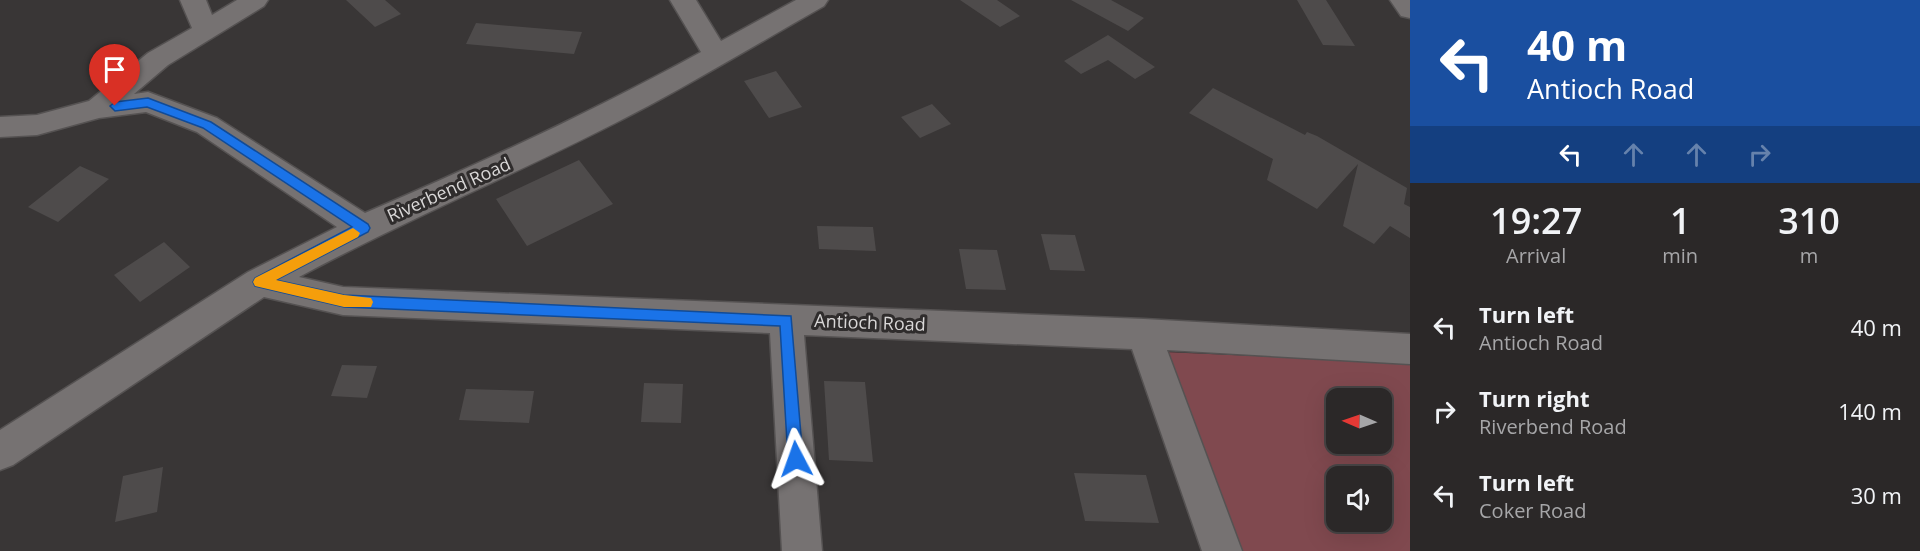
<!DOCTYPE html>
<style>
body{margin:0;font-family:"Open Sans",sans-serif;background:#333030;color:#f1f3f6;height:100vh;display:flex;flex-direction:column;font-size:22px;white-space:nowrap}
*{box-sizing:border-box;margin:0}
p{font-size:20px;color:#a6a6a8}
.icon{flex:none;width:33px;height:33px;fill:none;stroke:currentColor;stroke-width:2;stroke-linecap:round;stroke-linejoin:round}
.map{position:relative;flex:1;overflow:hidden}
.details{display:flex;flex-direction:column;background:#2b2828;width:510px}
.details>*{flex:none}
.guide{background:#1a4fa0;color:#fff;overflow:hidden}
.needle{width:39px;rotate:272deg}
.buttons{position:absolute;left:1326px;top:388px;display:grid;gap:12px}
.buttons a{display:grid;place-items:center;width:66px;height:66px;border-radius:12px;background:#2b2828;box-shadow:0 6px 24px #0002,0 0 0 2px #474445;font-size:30px}
.pin{position:absolute;display:grid;place-items:center;width:51px;height:51px;color:#fff;margin:-62px -26px;border-radius:50% 50% 50% 0;rotate:-45deg;box-shadow:0 0 6px #0007}
.pin .icon{rotate:45deg}
.me{position:absolute;width:66px;margin:-33px;rotate:356deg;stroke-linejoin:round;filter:drop-shadow(0 0 4px #0008)}
.turn{display:flex;align-items:center;gap:21px;height:126px;padding:0 18px;font-size:27px}
.turn .icon{width:78px;height:78px;stroke-width:2.5}
.turn b{display:block;font-size:42px;line-height:51px}
.lanes{display:flex;align-items:center;height:57px;padding:0 18px;background:#0003;justify-content:center;gap:30px;direction:ltr}
.lanes .off{opacity:.35}
.eta{display:flex;justify-content:space-evenly;align-items:center;height:102px;text-align:center}
.eta b{font-size:36px;font-weight:600;line-height:42px}
ul{padding:0;list-style:none}
li{display:flex;align-items:center;gap:18px;height:84px;padding:0 18px}
li div{flex:1}
li b{display:block;font-size:22px}
li em{font-style:normal}
main{display:flex;flex:1;min-height:0}
.map>svg:first-child{display:block}
.green{fill:#80494f;fill-rule:evenodd}
.building{fill:#4e4b4b}
.lines{fill:none;stroke-linecap:round;stroke-linejoin:round}
.minor-casing{stroke:#555252;stroke-width:3}
.minor{fill:#767272;fill-rule:evenodd}
.route{fill:#1a73e8;stroke:#114b97;stroke-width:1.5}
.slow{fill:#f59e0b}
.labels{text-anchor:middle;stroke-width:6;stroke-linejoin:round;paint-order:stroke}
.street-label{font-size:18px;fill:#d9d7d7;stroke:#2f2c2c}
</style>
<main>
<div class="map">
<svg width="1410" height="551" viewBox="0 0 1410 551">
<rect width="100%" height="100%" fill="#393636"/>
<path class="green" d="M 1140,351 L 1410,363 L 1410,551 L 1206,551 ZM 1336,399 L 1382,399 L 1382,444 L 1336,444 ZM 1336,477 L 1382,477 L 1382,522 L 1336,522 Z"/>
<path class="building" d="M 346,0 L 385,0 L 401,14 L 375,27 Z
M 960,0 L 997,0 L 1020,16 L 1000,27 Z
M 1071,0 L 1111,0 L 1144,18 L 1128,31 Z
M 1297,0 L 1326,0 L 1355,46 L 1323,45 Z
M 476,23 L 582,32 L 574,54 L 466,44 Z
M 1108,35 L 1155,67 L 1135,79 L 1108,60 L 1081,74 L 1064,61 Z
M 776,71 L 802,107 L 769,118 L 744,81 Z
M 1213,88 L 1305,135 L 1307,132 L 1317,136 L 1407,188 L 1404,204 L 1410,207 L 1410,238 L 1390,226 L 1374,244 L 1343,226 L 1358,164 L 1317,209 L 1267,180 L 1273,159 L 1189,113 Z
M 932,104 L 951,124 L 920,138 L 901,117 Z
M 579,160 L 613,204 L 527,246 L 496,199 Z
M 80,166 L 109,179 L 58,222 L 28,207 Z
M 817,226 L 873,227 L 876,251 L 819,249 Z
M 1041,234 L 1075,235 L 1085,271 L 1050,270 Z
M 164,242 L 190,267 L 140,302 L 114,275 Z
M 959,249 L 997,250 L 1006,290 L 966,289 Z
M 342,365 L 377,366 L 367,398 L 331,396 Z
M 824,381 L 865,382 L 873,462 L 829,460 Z
M 644,383 L 683,384 L 681,423 L 641,422 Z
M 466,389 L 534,391 L 529,423 L 459,420 Z
M 163,467 L 157,512 L 115,522 L 123,476 Z
M 1074,473 L 1146,475 L 1159,523 L 1085,521 Z"/>
<g class="lines">
<defs>
<path id="minor" d="M 180,0 L 206,0 L 212,15 L 237,0 L 268,0 L 264,6 L 168,65 L 134,94 L 148,92 L 217,118 L 365,213 C 479,164 592,112 701,52 L 670,0 L 696,0 L 721,41 L 796,0 L 828,0 L 824,6 C 766,39 709,73 650,105 C 536,166 414,215 299,277 L 343,287 L 1144,319 L 1410,334 L 1410,364 L 1167,350 L 1242,551 L 1202,551 L 1132,349 L 804,335 L 822,551 L 782,551 L 770,333 L 343,315 L 264,297 L 13,465 L 0,470 L 0,430 L 248,272 L 337,227 L 197,132 L 146,112 L 99,118 L 37,135 L 0,137 L 0,117 L 37,115 L 89,101 L 148,53 L 192,28 Z
M 1390,0 L 1410,0 L 1410,18 L 1401,16 Z"/>
</defs>
<use href="#minor" class="minor-casing"/>
<use href="#minor" class="minor"/>
</g>
<path class="route" d="M 148,98 L 211,122 L 368,224 L 370,228 L 368,232 L 276,280 L 344,295 L 791,316 L 803,459 L 801,464 L 796,466 L 790,464 L 788,459 L 780,326 L 344,307 L 255,286 L 253,282 L 255,278 L 352,227 L 203,128 L 147,107 L 115,111 L 110,106 L 115,102 Z"/>
<path class="slow" d="M 353,228 L 360,233 L 358,237 L 276,280 L 344,295 L 371,298 L 373,302 L 371,307 L 344,307 L 255,286 L 253,282 L 255,278 Z"/>
<g class="labels">
<g class="street-label">
<text transform="translate(449 190) rotate(-24)" y="6">Riverbend Road</text>
<text transform="translate(870 323) rotate(2)" y="6">Antioch Road</text>
</g>
</g>
</svg>
<div class="buttons">
<a><svg class="needle" viewBox="-14 -14 28 28"><path d="M0-13l5 13h-10z" fill="#e53935"/><path d="M0 13l5-13h-10z" fill="#a6a6a8"/></svg></a>
<a><svg class="icon" aria-label="sound" viewBox="0 0 24 24"><path d="M4 9h4l5-4v14l-5-4H4zM17 9q2 3 0 6"/></svg></a>
</div>
<div class="pin" style="left:115px;top:106px;background:#d93025"><svg class="icon" aria-label="arrive" viewBox="0 0 24 24"><path d="M6 21V4h12l-3 4 3 4H6"/></svg></div>
<svg class="me" style="left:796px;top:459px" viewBox="-20 -20 40 40"><path d="M0-17L14 15 0 8-14 15z" fill="#1a73e8" stroke="#fff" stroke-width="4"/></svg>
</div>
<section class="details">
<div class="guide">
<div class="turn"><svg class="icon" aria-label="left" viewBox="0 0 24 24"><path d="M17 20v-9H6M10 6l-5 5 5 5"/></svg><div><b>40 m</b>Antioch Road</div></div>
<div class="lanes"><svg class="icon" aria-label="left" viewBox="0 0 24 24"><path d="M17 20v-9H6M10 6l-5 5 5 5"/></svg><svg class="icon off" aria-label="ahead" viewBox="0 0 24 24"><path d="M12 20V5M6 11l6-6 6 6"/></svg><svg class="icon off" aria-label="ahead" viewBox="0 0 24 24"><path d="M12 20V5M6 11l6-6 6 6"/></svg><svg class="icon off" aria-label="right" viewBox="0 0 24 24"><path d="M7 20v-9h11M14 6l5 5-5 5"/></svg></div>
</div>
<div class="eta">
<div><b>19:27</b><p>Arrival</p></div>
<div><b>1</b><p>min</p></div>
<div><b>310</b><p>m</p></div>
</div>
<ul>
<li><svg class="icon" aria-label="left" viewBox="0 0 24 24"><path d="M17 20v-9H6M10 6l-5 5 5 5"/></svg><div><b>Turn left</b><p>Antioch Road</p></div><em>40 m</em></li>
<li><svg class="icon" aria-label="right" viewBox="0 0 24 24"><path d="M7 20v-9h11M14 6l5 5-5 5"/></svg><div><b>Turn right</b><p>Riverbend Road</p></div><em>140 m</em></li>
<li><svg class="icon" aria-label="left" viewBox="0 0 24 24"><path d="M17 20v-9H6M10 6l-5 5 5 5"/></svg><div><b>Turn left</b><p>Coker Road</p></div><em>30 m</em></li>
</ul>
</section>
</main>
